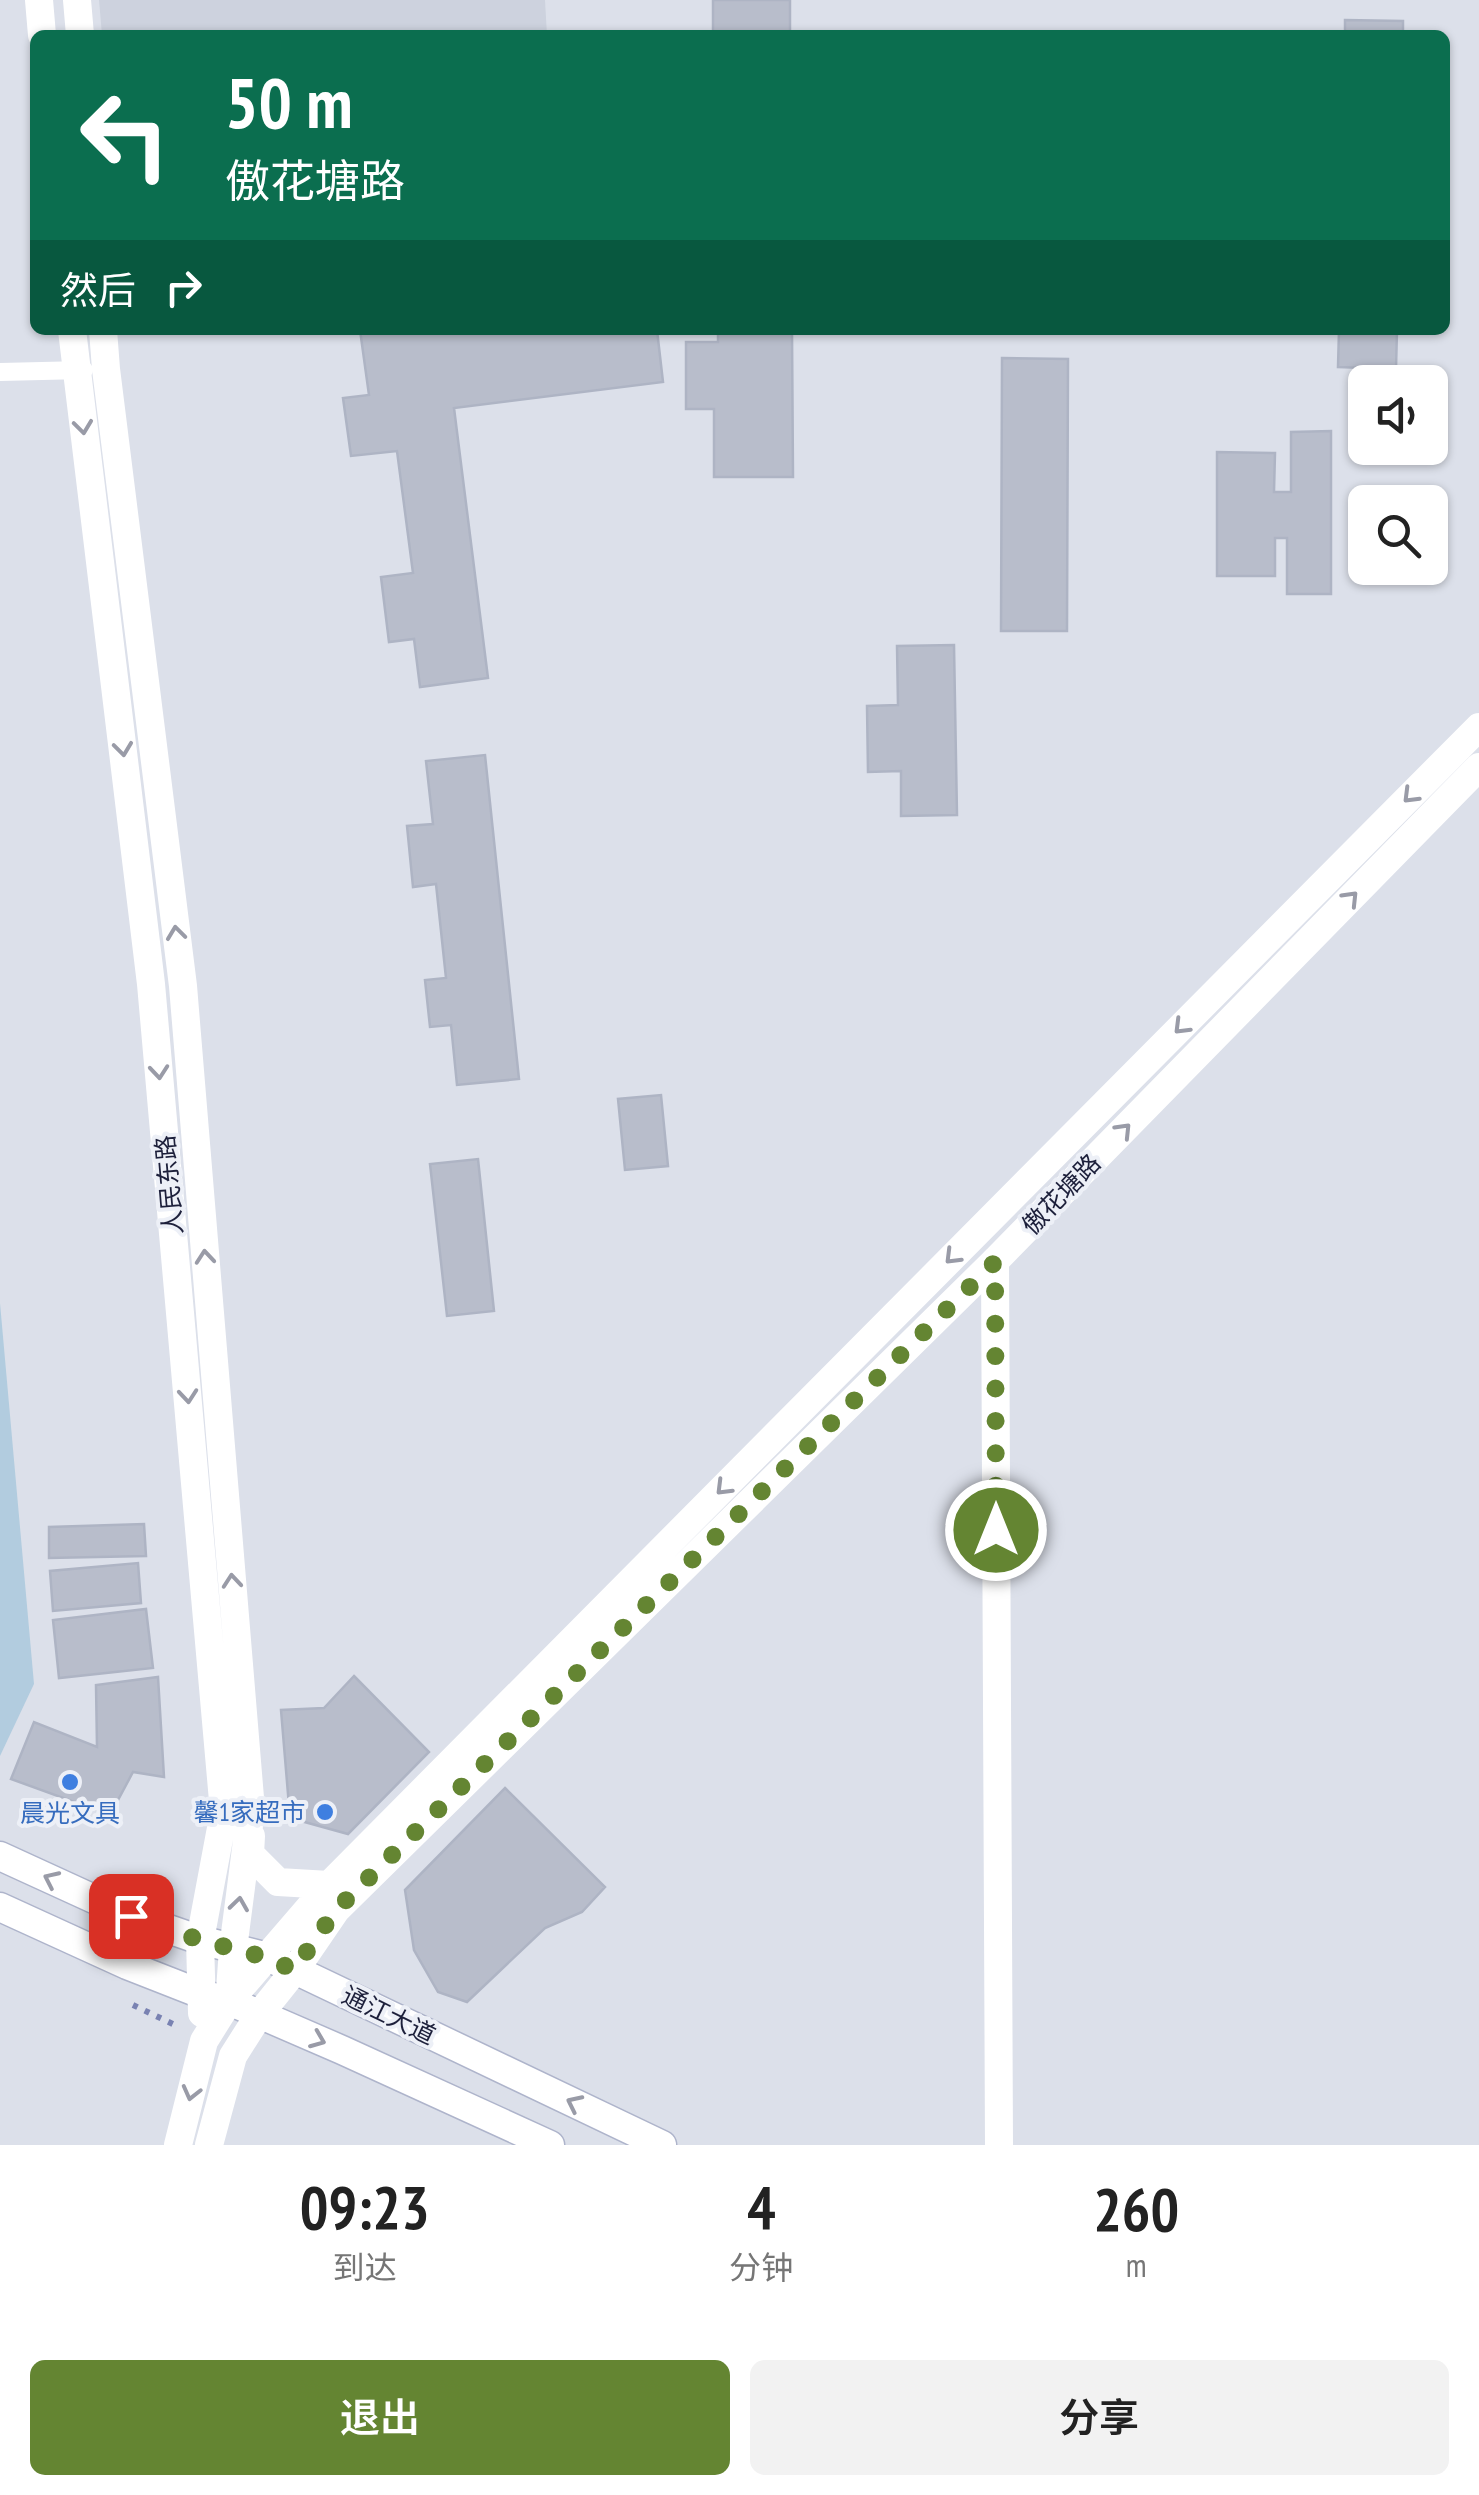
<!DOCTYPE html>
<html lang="zh">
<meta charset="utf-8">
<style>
body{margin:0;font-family:"PT Sans Narrow","Noto Sans SC",sans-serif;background:#f2f2f2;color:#222;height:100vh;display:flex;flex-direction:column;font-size:38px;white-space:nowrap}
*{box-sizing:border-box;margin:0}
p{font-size:32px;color:#767676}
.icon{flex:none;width:55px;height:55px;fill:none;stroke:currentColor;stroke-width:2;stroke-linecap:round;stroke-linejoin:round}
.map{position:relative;height:2145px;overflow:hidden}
.details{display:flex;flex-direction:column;background:#fff;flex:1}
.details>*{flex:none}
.guide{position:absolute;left:30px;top:30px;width:1420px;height:305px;border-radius:15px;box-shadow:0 2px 8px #0004;background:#0b6e4f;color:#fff;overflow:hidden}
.fabs{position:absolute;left:1348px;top:365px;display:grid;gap:20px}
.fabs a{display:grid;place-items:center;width:100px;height:100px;border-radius:15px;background:#fff;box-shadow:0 2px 8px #0004;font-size:50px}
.pin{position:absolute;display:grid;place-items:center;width:85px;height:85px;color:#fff;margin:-42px;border-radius:20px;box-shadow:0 5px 15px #0006}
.me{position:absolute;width:110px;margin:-55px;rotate:0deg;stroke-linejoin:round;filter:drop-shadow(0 0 8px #0008)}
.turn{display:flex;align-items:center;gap:35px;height:210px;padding:0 30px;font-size:45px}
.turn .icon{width:130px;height:130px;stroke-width:2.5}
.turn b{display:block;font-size:70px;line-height:85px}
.then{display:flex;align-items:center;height:95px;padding:0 30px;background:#0003;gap:20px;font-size:38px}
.eta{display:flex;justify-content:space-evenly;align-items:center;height:170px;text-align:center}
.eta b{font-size:60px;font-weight:600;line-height:70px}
.cta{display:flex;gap:20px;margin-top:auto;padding:20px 30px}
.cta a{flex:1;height:115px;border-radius:15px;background:#648532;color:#fff;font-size:40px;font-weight:600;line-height:115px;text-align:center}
.cta a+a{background:#f2f2f2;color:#222}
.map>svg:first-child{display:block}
.built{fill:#cdd2de}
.green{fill:#b2ccdf}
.building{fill:#b8bdcb;stroke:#aeb4c4;stroke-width:2.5}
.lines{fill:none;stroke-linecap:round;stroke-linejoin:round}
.secondary-casing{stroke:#aeb4cb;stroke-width:31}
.path{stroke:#7982b2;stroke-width:6;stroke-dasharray:5 8;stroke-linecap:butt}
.service{stroke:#fff;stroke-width:18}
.minor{stroke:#fff;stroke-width:28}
.tertiary{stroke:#fff;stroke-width:28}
.secondary{stroke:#fff;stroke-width:28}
.oneway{stroke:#999ba7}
.route{stroke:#648532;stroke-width:18;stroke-dasharray:0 32.4}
.shop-dot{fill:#3f7fe0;stroke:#edf0f7;stroke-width:4}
.labels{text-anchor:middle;stroke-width:8;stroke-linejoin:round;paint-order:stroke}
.street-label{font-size:25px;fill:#1d203b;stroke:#edf0f7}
.shop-label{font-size:25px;fill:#366cbe;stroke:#edf0f7;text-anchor:end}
</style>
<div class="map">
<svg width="1479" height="2145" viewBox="0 0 1479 2145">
<rect width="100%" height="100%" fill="#dce0ea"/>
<path class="built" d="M 99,0 L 545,0 L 547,35 L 102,35 Z"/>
<path class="green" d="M 0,1303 L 34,1684 L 0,1756 Z"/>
<path class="building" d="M 713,0 L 790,0 L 790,35 L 713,35 Z
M 1345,20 L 1403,21 L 1403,35 L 1345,35 Z
M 360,330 L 657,330 L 663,382 L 454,408 L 488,678 L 420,687 L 414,639 L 389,642 L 381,577 L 413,573 L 397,451 L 351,456 L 343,398 L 369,395 Z
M 718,330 L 792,330 L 793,477 L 714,477 L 714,409 L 686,409 L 686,342 L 718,342 Z
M 1339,330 L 1397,330 L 1396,369 L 1338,367 Z
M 1002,358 L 1068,359 L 1067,631 L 1001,631 Z
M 1331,431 L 1331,594 L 1287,594 L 1287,538 L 1275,538 L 1275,576 L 1217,576 L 1217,452 L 1275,453 L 1274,492 L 1291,492 L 1291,432 Z
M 954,645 L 957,815 L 901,816 L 901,771 L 868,772 L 867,706 L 898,705 L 897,646 Z
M 485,755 L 519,1079 L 457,1085 L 451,1025 L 430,1027 L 425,980 L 446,978 L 436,884 L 413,887 L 407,826 L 433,824 L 426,761 Z
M 661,1095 L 668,1166 L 625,1170 L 618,1099 Z
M 478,1159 L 494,1311 L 447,1316 L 430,1164 Z
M 144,1524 L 146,1556 L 49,1558 L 49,1527 Z
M 138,1563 L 141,1603 L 53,1611 L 50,1571 Z
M 146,1609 L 153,1668 L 59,1678 L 53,1620 Z
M 354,1676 L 429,1752 L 348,1834 L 290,1818 L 281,1710 L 324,1708 Z
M 158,1677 L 164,1777 L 133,1772 L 110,1815 L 11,1779 L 34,1722 L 97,1747 L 96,1685 Z
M 505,1788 L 605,1887 L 582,1912 L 545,1928 L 467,2002 L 438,1992 L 414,1950 L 405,1890 Z"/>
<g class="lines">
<defs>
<path id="secondary" d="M 0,1856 L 131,1916 L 200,1940 L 268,1957 L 662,2145
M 0,1907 L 127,1965 L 201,1994 L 229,2001 L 342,2050 L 550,2145"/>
</defs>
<use href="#secondary" class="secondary-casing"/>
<path class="path" d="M 133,2005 L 175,2025"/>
<path class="service" d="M 0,372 L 84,370"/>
<path class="minor" d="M 995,1261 L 999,2145"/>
<path class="tertiary" d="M 39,0 L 42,35
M 77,0 L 80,35
M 72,330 L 151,984 L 224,1812 L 200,1940 L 202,2013
M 103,330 L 106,369 L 183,986 L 251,1810 L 233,1949 L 229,2004
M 251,1836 L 250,1854 L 278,1882 L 329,1885
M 178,2145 L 204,2041 L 229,2001 L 329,1885 L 1479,727
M 209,2145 L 233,2056 L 259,2015 L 295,1970 L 336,1910 L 995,1261 L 1479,767"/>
<use href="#secondary" class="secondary"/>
</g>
<defs><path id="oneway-chevron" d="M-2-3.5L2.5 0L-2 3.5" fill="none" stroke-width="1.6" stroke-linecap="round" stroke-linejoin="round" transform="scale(2.5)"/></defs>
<g class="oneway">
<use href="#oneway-chevron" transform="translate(83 427) rotate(83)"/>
<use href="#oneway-chevron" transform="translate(123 749) rotate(83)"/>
<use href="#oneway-chevron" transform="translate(1410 796) rotate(135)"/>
<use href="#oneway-chevron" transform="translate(1351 898) rotate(-46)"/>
<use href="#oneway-chevron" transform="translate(176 933) rotate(-97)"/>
<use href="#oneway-chevron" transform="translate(1181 1027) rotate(135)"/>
<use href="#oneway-chevron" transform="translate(159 1072) rotate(85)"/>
<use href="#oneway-chevron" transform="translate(1124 1130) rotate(-46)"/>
<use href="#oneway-chevron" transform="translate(205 1257) rotate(-95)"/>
<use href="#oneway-chevron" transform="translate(952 1257) rotate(135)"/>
<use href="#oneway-chevron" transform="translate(188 1396) rotate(85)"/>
<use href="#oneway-chevron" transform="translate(723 1488) rotate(135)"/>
<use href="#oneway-chevron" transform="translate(232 1581) rotate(-95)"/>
<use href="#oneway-chevron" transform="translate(51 1879) rotate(-155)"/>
<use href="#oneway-chevron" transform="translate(239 1904) rotate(-82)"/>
<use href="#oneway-chevron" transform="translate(318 2040) rotate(22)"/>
<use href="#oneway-chevron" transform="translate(191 2093) rotate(104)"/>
<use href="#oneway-chevron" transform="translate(574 2103) rotate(-154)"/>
</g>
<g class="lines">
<path class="route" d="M 131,1916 L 200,1940 L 268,1958 L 294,1970 L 336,1910 L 995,1262 L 996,1530"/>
</g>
<g class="shop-dot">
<circle cx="70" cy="1782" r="10"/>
<circle cx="325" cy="1812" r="10"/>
</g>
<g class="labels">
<g class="street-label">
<text transform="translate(169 1185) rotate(-95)" y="9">人民东路</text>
<text transform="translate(1061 1194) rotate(-46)" y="9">傲花塘路</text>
<text transform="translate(389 2015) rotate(26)" y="9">通江大道</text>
</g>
<g class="shop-label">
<text x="305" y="1821">馨1家超市</text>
<text x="70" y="1822" text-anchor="middle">晨光文具</text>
</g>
</g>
</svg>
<div class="fabs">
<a><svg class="icon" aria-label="sound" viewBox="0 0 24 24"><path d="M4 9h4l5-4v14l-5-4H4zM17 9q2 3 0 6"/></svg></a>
<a><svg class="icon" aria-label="search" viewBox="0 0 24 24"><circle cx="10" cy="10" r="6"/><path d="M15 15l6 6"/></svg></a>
</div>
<div class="pin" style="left:131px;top:1916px;background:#d93025"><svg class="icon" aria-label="arrive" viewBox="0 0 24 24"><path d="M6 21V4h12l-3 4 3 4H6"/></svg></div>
<svg class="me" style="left:996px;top:1530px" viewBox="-20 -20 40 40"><circle r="17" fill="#648532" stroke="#fff" stroke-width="3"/><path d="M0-11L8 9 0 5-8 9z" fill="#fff"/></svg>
<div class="guide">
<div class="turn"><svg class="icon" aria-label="left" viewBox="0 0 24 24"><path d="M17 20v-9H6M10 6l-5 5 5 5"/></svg><div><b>50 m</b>傲花塘路</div></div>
<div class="then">然后<svg class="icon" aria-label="right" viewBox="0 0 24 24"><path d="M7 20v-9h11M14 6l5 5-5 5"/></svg></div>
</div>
</div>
<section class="details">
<div class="eta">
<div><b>09:23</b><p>到达</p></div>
<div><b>4</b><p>分钟</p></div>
<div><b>260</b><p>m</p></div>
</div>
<div class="cta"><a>退出</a><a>分享</a></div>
</section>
